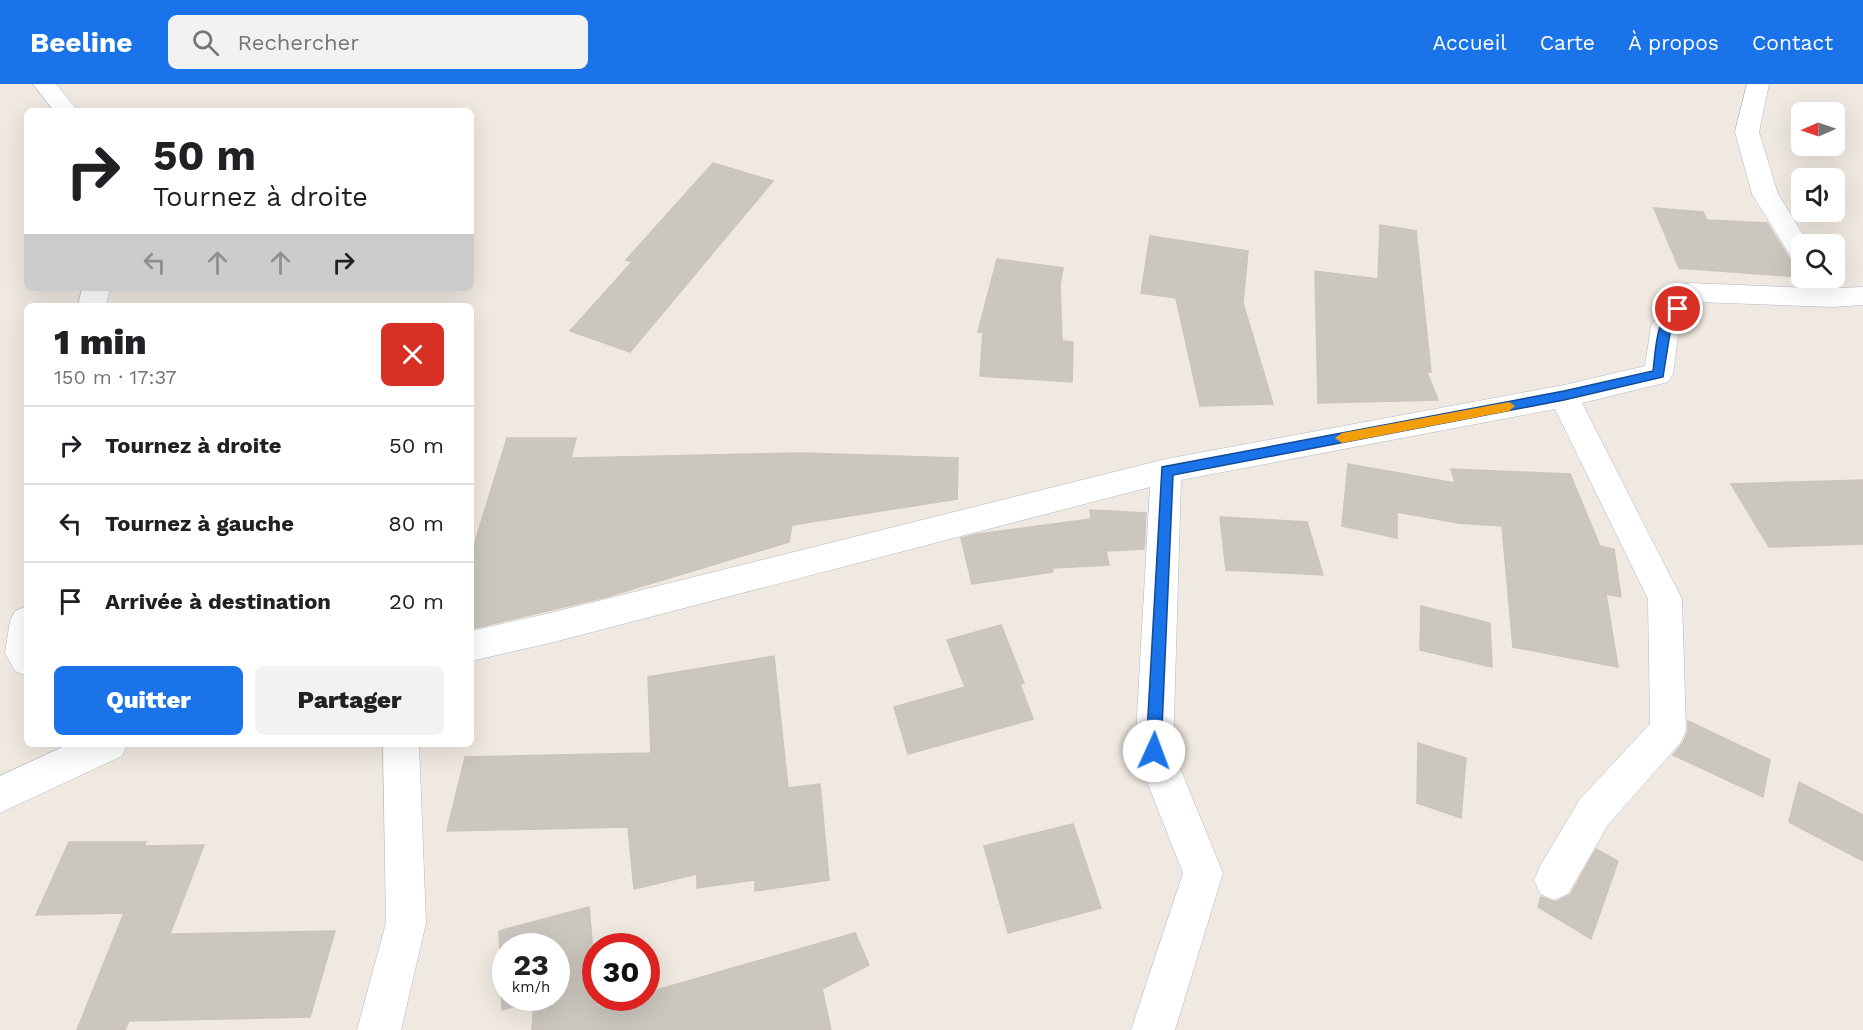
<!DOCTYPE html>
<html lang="fr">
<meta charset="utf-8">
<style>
body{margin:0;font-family:"Work Sans",sans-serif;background:#f2f2f2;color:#202124;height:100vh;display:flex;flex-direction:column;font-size:22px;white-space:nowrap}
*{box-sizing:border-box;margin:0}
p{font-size:20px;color:#757577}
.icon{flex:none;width:33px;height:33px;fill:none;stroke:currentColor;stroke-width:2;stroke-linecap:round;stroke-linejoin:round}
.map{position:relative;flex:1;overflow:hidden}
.panel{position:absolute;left:24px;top:219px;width:450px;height:444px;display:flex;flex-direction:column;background:#fff;border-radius:9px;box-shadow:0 6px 24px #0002}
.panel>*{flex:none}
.banner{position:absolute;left:24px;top:24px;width:450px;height:183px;border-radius:9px;box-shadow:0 6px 24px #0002;background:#fff;color:#202124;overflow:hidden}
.needle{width:39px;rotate:268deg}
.fabs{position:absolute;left:1791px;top:18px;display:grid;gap:12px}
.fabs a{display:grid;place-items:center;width:54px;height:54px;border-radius:9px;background:#fff;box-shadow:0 6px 24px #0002;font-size:30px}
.speed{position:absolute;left:492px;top:849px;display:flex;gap:12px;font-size:30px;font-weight:700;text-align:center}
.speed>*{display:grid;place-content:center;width:78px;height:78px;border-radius:50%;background:#fff;box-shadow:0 6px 24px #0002;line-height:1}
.speed small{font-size:15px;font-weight:400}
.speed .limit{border:9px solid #d22;background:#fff;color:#111}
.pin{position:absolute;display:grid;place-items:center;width:51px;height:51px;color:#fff;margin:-26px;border:3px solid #fff;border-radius:50%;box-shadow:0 2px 6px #0007}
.me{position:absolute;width:66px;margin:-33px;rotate:2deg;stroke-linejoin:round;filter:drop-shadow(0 0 4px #0008)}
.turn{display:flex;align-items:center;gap:21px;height:126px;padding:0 30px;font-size:27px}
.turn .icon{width:78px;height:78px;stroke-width:2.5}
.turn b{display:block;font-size:42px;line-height:51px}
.lanes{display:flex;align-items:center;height:57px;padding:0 30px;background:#0003;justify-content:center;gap:30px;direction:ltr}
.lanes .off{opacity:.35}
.round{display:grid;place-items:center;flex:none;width:63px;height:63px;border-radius:9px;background:#f2f2f2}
.overview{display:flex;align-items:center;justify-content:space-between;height:102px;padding:0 30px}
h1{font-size:36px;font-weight:800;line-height:45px}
.action{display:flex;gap:12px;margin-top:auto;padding:12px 30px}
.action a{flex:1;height:69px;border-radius:9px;background:#1a73e8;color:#fff;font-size:24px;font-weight:800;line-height:69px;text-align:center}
.action a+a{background:#f2f2f2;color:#202124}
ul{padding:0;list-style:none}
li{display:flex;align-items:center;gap:18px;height:78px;padding:0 30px;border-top:2px solid #e0e0e0}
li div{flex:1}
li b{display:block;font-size:22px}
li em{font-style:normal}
header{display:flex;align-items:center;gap:36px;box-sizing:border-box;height:84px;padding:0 30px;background:#1a73e8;color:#fff}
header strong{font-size:28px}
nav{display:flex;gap:33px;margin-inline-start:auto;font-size:21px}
.search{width:420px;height:54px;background:#f2f2f2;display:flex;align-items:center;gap:15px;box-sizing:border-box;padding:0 21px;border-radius:9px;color:#757577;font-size:22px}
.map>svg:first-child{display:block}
.building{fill:#cbc7bf;stroke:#cbc5ba;stroke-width:1.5;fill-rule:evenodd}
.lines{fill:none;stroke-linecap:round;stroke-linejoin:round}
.minor-casing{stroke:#b4b7c1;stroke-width:1}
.minor{fill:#fff;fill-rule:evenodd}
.route{fill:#1a73e8;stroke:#114b97;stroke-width:1.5}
.slow{fill:#f59e0b}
</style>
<header>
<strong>Beeline</strong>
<div class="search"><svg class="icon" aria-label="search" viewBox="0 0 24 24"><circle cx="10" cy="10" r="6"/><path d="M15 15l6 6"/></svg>Rechercher</div>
<nav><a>Accueil</a><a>Carte</a><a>À propos</a><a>Contact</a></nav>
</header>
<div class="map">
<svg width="1863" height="946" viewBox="0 0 1863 946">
<rect width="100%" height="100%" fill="#efe9e1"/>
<path class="building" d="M 713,79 L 773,97 L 630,268 L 570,247 L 632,178 L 626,176 Z
M 1654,124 L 1703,128 L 1707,136 L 1767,139 L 1791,177 L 1799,181 L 1802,193 L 1679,184 Z
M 1380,141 L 1416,147 L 1431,288 L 1427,288 L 1438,316 L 1318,319 L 1315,187 L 1378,195 Z
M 1150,152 L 1248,167 L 1243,219 L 1273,320 L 1200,322 L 1176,214 L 1141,209 Z
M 997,175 L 1063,184 L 1060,202 L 1062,257 L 1073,258 L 1072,298 L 980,292 L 983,248 L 978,248 Z
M 507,354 L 576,354 L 571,374 L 801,369 L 958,374 L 957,415 L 792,441 L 789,458 L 606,513 L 471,545 L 471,471 Z
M 1348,380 L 1455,399 L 1451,385 L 1570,390 L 1600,462 L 1614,465 L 1621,513 L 1606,510 L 1618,583 L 1513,563 L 1502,442 L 1458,439 L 1397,428 L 1397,454 L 1342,442 Z
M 1863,396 L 1863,460 L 1769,463 L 1731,400 Z
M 1090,426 L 1146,429 L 1144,465 L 1106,467 L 1109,481 L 1052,484 L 1053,488 L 972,500 L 961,454 L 978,450 L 1091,435 Z
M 1220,433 L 1307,438 L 1323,491 L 1226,486 Z
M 1421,522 L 1490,539 L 1492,583 L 1420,566 Z
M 1001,541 L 1024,599 L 1020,600 L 1033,635 L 908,670 L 894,623 L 965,603 L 947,556 Z
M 774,572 L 788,704 L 820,700 L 829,796 L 755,807 L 755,796 L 697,804 L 697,790 L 634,805 L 628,743 L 447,747 L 465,673 L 651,669 L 648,593 Z
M 1688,637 L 1770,676 L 1763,713 L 1673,671 L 1683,659 L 1688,647 Z
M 1418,659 L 1466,674 L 1461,734 L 1417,719 Z
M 1799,698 L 1863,731 L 1863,777 L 1789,738 Z
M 1073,740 L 1101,824 L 1008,849 L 984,762 Z
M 69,758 L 146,758 L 144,762 L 204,761 L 170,850 L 335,847 L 310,933 L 129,937 L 125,946 L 77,946 L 124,829 L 36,831 Z
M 1596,765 L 1618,777 L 1591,855 L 1538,823 L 1541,813 L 1555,818 L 1570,811 Z
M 589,823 L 598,923 L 631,914 L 646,914 L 646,909 L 855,849 L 869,881 L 822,905 L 831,946 L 532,946 L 534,917 L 502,926 L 499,847 ZM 506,862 L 556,862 L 556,914 L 506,914 Z"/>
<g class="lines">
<defs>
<path id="minor" d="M 33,0 L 56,0 L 78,27 L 54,27 Z
M 1747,0 L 1769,0 L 1759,48 L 1778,110 L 1809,160 L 1802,160 L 1802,179 L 1793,176 L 1752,110 L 1735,48 Z
M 1804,194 L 1832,194 L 1839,204 L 1863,203 L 1863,221 L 1832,223 L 1698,218 L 1679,244 L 1673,290 L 1668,298 L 1582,319 L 1682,515 L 1686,646 L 1681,658 L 1608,741 L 1568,810 L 1554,816 L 1540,810 L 1534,796 L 1540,782 L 1580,715 L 1650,640 L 1648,515 L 1555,325 L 1181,396 L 1173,667 L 1223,789 L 1175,946 L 1131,946 L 1183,789 L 1135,667 L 1150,403 L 550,559 L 471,577 L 471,547 L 550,529 L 1166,375 L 1564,301 L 1645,282 L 1651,242 L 1681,201 L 1691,199 L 1811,204 Z
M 82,204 L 110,204 L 106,222 L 78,222 Z
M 27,522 L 27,592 L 15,587 L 5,569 L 10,537 L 15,527 Z
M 69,660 L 127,660 L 122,672 L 0,729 L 0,692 Z
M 383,660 L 419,660 L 426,839 L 401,946 L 357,946 L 386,839 Z"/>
</defs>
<use href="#minor" class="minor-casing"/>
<use href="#minor" class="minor"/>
</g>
<path class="route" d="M 1678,221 L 1684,225 L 1671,243 L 1663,293 L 1564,316 L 1173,391 L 1161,667 L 1159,672 L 1154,674 L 1148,672 L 1146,667 L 1162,383 L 1564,307 L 1653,287 C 1656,266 1655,230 1678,221 Z"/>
<path class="slow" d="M 1509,318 L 1515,322 L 1509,327 L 1342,359 L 1335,354 L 1342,349 Z"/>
</svg>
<div class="fabs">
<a><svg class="needle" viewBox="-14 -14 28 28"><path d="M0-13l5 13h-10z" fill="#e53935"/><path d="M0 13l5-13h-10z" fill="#757577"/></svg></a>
<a><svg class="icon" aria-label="sound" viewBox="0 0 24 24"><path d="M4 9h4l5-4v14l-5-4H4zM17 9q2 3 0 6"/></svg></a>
<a><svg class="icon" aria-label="search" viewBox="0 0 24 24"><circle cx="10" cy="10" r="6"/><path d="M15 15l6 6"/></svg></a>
</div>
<div class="speed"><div>23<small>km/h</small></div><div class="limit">30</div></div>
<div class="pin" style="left:1678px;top:225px;background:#d93025"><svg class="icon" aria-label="arrive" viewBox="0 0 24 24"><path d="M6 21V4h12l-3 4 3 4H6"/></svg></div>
<svg class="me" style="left:1154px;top:667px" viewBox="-20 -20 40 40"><circle r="19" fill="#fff"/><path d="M0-13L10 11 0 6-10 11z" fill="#1a73e8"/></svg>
<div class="banner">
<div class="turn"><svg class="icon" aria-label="right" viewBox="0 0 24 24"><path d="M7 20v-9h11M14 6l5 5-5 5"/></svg><div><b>50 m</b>Tournez à droite</div></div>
<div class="lanes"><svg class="icon off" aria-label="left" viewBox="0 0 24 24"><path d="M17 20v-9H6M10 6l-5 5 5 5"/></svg><svg class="icon off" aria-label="ahead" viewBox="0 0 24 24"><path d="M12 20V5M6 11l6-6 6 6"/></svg><svg class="icon off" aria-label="ahead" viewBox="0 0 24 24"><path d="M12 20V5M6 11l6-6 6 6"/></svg><svg class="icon" aria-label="right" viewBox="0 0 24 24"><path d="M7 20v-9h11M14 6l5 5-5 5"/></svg></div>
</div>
<section class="panel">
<div class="overview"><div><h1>1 min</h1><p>150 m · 17:37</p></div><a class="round" style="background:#d93025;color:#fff"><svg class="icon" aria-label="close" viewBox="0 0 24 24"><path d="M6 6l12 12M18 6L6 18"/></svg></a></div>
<ul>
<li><svg class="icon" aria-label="right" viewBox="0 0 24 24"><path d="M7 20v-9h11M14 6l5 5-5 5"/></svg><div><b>Tournez à droite</b></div><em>50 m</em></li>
<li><svg class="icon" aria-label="left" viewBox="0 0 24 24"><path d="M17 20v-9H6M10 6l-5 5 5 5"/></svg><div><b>Tournez à gauche</b></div><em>80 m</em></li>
<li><svg class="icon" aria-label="arrive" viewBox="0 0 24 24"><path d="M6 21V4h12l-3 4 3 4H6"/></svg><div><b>Arrivée à destination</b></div><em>20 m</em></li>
</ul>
<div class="action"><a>Quitter</a><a>Partager</a></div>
</section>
</div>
